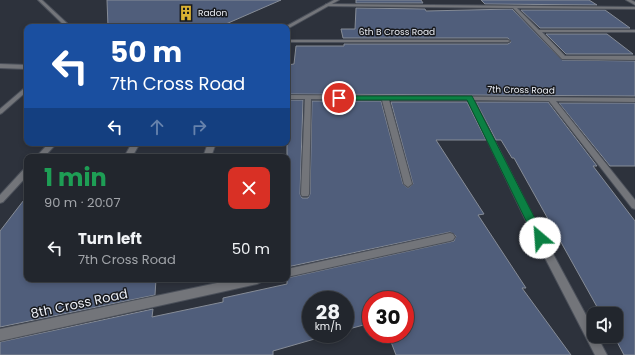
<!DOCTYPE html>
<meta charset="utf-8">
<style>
body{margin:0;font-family:Poppins,sans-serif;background:#2a2e35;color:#f1f3f6;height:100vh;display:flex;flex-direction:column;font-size:15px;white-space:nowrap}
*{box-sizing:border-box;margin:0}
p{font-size:13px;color:#a2a5aa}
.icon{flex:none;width:22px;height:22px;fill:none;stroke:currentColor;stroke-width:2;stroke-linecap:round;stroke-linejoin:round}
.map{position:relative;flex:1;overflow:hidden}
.side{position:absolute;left:24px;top:154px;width:266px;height:128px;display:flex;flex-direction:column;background:#22262d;border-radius:8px;box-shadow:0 2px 6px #0003,0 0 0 1px #3f4349}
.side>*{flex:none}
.hud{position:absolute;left:24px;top:24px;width:266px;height:122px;border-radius:8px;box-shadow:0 2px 6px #0003,0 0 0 1px #3f4349;background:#1a4fa0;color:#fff;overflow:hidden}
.controls{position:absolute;left:587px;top:307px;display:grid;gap:8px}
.controls a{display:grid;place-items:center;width:36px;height:36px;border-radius:8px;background:#22262d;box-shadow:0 2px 6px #0003,0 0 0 1px #3f4349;font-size:20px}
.speed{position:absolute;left:302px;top:291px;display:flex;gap:8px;font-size:20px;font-weight:700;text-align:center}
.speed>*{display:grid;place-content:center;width:52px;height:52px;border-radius:50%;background:#22262d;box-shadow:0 2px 6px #0003,0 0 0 1px #3f4349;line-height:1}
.speed small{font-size:10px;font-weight:400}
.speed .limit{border:6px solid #d22;background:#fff;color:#111}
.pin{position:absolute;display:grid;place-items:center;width:34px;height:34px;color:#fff;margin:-17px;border:2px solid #fff;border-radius:50%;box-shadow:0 1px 4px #0007}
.me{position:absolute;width:44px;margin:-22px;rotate:333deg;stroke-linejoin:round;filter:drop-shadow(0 0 3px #0008)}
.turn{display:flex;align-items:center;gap:14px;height:84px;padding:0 20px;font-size:18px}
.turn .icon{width:52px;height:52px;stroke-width:2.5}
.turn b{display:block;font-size:28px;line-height:34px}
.lanes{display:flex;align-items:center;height:38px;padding:0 20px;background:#0003;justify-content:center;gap:20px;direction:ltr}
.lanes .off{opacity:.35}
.round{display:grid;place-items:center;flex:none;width:42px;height:42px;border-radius:8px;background:#2a2e35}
.overview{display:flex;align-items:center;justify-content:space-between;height:68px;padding:0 20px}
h1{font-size:24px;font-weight:700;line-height:30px;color:#1e9e55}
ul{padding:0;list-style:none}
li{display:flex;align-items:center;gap:12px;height:52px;padding:0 20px}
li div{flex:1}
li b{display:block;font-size:15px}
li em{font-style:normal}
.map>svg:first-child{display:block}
.building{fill:#505e7b;stroke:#868c97}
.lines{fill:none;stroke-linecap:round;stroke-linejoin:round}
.service-casing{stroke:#4b505a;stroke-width:2}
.minor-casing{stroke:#4b505a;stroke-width:2}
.tertiary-casing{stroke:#4b505a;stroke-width:2}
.service{fill:#73757a;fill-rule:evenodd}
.minor{fill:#73757a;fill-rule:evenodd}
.tertiary{fill:#73757a;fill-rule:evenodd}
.route{fill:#0b8043;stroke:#07532c}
.labels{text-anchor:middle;stroke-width:3;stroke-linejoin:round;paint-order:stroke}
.far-poi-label{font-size:9px;fill:#ebeef5;stroke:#181a1e;text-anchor:start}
.far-street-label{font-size:9px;fill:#ebeef5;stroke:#181a1e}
.near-street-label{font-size:13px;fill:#ebeef5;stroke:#181a1e}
</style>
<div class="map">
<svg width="635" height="355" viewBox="0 0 635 355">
<rect width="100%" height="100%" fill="#2d323c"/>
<path class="building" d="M 107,0 L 281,0 L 219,27 L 108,27 Z
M 356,0 L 421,0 L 423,3 L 356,3 Z
M 481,0 L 589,0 L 597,5 L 485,4 Z
M 356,8 L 425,9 L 426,11 L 512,9 L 562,60 L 635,61 L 635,96 L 287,94 L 287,65 L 294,64 L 296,46 L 344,46 L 344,44 L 508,44 L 511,42 L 508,38 L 343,38 L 341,29 L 355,29 Z
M 521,10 L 605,10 L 630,28 L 540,28 Z
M 546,34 L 607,34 L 633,54 L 566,54 Z
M 287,100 L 303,100 L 300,194 L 302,198 L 308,198 L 310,194 L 312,101 L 381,101 L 403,184 L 408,188 L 413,184 L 391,102 L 467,102 L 486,140 L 436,140 L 484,214 L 478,215 L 526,288 L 522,288 L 571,355 L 396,355 L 388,334 L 405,334 L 405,300 L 371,300 L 371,323 L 345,330 L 345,300 L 311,300 L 311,334 L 332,334 L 273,351 L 273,355 L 0,355 L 0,342 L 153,309 L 152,317 L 223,302 L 223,298 L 287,284 L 287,278 L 454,241 L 456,236 L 450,232 L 287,267 Z
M 476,102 L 548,102 L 597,166 L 593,166 L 635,221 L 635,355 L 624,355 L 614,336 L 616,336 L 616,314 L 601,314 L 514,158 L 512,158 L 501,140 L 496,140 Z
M 559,103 L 635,103 L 635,166 L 610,166 Z
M 27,196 L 27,279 L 156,279 L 155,295 L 0,327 L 0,231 Z"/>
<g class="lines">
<defs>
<path id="service" d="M 0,64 L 27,65 L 27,69 L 0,68 Z
M 132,143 L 140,143 L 132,157 L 124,157 Z"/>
<path id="minor" d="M 38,0 L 42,0 L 71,27 L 66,27 Z
M 626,0 L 631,0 L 635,2 L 635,5 Z
M 326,4 L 635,7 L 635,9 L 517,8 L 539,30 L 635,30 L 635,32 L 542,32 L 565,56 L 635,56 L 635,60 L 562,59 L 513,8 L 325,6 Z
M 287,40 L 508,40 L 510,41 L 508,42 L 287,42 Z
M 27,86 L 27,91 L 2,113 L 0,114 L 0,109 Z
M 287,95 L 635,98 L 635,102 L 556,101 L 635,200 L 635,209 L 632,208 L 549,101 L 474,100 L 537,224 L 594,330 L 594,336 L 597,336 L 607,355 L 595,355 L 528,225 L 468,100 L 389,100 L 412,184 L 408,187 L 404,184 L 382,100 L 311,99 L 309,194 L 308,196 L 302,196 L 301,194 L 305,99 L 287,99 Z
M 208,143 L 216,143 L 211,157 L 203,157 Z
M 450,233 L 453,234 L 455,237 L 453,240 L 450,241 L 287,277 L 287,269 Z
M 236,279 L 262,279 L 261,282 L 257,284 L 0,341 L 0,329 Z"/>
<path id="tertiary" d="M 334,0 L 339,0 L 289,28 L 285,27 Z
M 49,143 L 57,143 L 44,157 L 36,157 Z
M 27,168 L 27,176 L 3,202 L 0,203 L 0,195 L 24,169 Z"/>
</defs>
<use href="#service" class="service-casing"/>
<use href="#minor" class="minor-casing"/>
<use href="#tertiary" class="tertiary-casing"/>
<use href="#service" class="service"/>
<use href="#minor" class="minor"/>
<use href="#tertiary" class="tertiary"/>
</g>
<path class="route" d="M 337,96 L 472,96 L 545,238 L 544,241 L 536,241 L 467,100 L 339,100 L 335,98 Z"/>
<defs>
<symbol id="building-bare" viewBox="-9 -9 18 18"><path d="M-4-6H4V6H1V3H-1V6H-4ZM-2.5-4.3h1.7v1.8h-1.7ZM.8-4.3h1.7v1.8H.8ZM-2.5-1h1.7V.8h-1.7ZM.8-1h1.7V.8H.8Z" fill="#dbb233" stroke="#181a1e" stroke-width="2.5" paint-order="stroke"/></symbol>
</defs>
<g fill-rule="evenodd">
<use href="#building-bare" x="175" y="2" width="22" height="22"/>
</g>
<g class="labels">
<g class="far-poi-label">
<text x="198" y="16">Radon</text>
</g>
<g class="far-street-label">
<text x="397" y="35">6th B Cross Road</text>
<text transform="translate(521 90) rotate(1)" y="3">7th Cross Road</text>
</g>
<g class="near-street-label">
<text transform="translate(79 303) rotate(-12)" y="5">8th Cross Road</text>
</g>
</g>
</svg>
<div class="controls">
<a><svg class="icon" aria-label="sound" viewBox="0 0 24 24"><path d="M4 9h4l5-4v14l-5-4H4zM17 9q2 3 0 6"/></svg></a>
</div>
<div class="speed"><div>28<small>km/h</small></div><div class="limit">30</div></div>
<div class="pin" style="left:339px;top:98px;background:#d93025"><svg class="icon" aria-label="arrive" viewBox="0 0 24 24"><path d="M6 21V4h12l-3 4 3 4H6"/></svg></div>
<svg class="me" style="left:540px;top:238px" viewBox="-20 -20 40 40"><circle r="19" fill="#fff"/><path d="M0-13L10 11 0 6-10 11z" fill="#0b8043"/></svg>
<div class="hud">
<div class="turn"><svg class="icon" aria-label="left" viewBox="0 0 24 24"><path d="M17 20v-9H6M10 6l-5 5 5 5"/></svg><div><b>50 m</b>7th Cross Road</div></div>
<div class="lanes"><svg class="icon" aria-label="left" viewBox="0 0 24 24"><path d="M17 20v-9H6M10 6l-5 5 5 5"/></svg><svg class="icon off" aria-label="ahead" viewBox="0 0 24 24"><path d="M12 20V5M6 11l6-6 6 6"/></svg><svg class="icon off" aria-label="right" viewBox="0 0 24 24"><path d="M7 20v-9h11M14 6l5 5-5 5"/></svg></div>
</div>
<section class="side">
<div class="overview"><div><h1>1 min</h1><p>90 m · 20:07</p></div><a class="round" style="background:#d93025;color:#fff"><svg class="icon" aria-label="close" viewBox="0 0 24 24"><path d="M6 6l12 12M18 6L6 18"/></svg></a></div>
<ul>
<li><svg class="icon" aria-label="left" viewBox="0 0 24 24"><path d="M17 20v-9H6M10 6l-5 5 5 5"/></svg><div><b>Turn left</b><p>7th Cross Road</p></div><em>50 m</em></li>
</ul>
</section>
</div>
